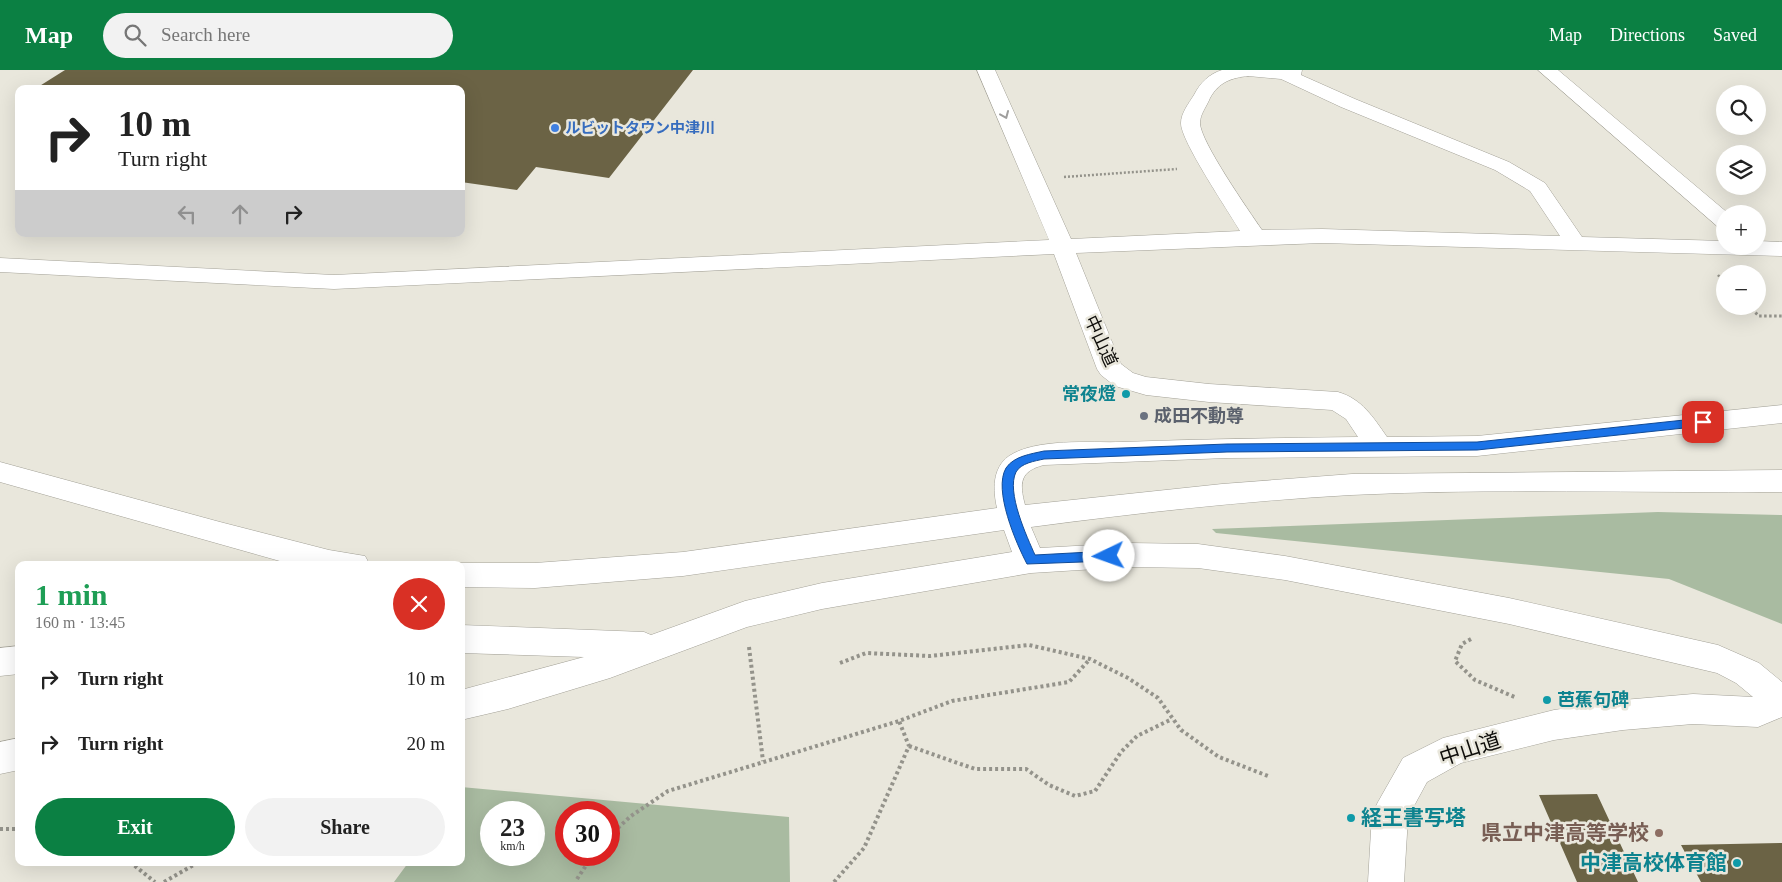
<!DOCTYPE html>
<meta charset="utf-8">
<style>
body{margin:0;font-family:"Times New Roman","Noto Sans JP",serif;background:#f2f2f2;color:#222;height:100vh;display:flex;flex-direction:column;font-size:19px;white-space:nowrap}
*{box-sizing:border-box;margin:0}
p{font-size:16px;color:#767676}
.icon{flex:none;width:28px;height:28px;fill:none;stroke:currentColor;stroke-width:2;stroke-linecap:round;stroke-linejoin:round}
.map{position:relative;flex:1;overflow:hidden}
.sheet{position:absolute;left:15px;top:491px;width:450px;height:305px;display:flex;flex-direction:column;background:#fff;border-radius:10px;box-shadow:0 5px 20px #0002}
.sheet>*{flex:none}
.banner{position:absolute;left:15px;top:15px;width:450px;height:152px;border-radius:10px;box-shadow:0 5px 20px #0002;background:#fff;color:#222;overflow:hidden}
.tools{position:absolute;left:1716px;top:15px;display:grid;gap:10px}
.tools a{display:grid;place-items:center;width:50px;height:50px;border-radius:50%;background:#fff;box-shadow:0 5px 20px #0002;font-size:25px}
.speed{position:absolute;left:480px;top:731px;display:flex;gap:10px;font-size:25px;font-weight:700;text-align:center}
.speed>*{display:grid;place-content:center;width:65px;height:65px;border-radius:50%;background:#fff;box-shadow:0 5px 20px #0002;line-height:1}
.speed small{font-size:12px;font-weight:400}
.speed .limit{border:8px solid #d22;background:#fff;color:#111}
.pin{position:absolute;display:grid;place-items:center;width:42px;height:42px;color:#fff;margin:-21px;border-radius:10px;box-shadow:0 2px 8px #0006}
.me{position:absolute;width:55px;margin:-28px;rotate:267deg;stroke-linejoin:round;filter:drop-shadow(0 0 4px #0008)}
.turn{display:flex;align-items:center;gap:18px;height:105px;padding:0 20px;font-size:22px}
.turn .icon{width:65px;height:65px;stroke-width:2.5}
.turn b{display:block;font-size:35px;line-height:42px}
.lanes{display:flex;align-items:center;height:48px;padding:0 20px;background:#0003;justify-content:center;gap:25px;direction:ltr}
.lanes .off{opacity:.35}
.round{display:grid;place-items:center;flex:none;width:52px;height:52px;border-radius:26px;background:#f2f2f2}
.overview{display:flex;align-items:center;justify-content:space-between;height:85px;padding:0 20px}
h1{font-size:30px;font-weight:800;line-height:38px;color:#1e9e55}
.button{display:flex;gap:10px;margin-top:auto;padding:10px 20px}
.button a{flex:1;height:58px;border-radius:30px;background:#0b8043;color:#fff;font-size:20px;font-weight:800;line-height:58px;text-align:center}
.button a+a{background:#f2f2f2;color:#222}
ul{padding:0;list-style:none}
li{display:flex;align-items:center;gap:15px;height:65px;padding:0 20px}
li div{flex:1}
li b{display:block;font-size:19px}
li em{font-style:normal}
header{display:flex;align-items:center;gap:30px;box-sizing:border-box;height:70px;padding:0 25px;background:#0b8043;color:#fff}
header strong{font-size:24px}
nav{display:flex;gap:28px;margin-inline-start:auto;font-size:18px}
.search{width:350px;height:45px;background:#f2f2f2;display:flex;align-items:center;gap:12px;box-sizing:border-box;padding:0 18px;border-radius:28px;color:#767676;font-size:19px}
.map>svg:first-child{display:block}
.green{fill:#a9bba1;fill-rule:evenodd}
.building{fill:#6b6345}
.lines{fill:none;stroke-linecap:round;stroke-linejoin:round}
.minor-casing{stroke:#a3a197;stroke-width:1}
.path-far2{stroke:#94938b;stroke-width:2.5;stroke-dasharray:2 2;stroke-linecap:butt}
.path-far1{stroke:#94938b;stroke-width:3;stroke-dasharray:2.5 2.5;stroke-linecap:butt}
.path{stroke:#94938b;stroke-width:4;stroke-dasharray:3 3;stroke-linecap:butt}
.minor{fill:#fff;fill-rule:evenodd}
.oneway{stroke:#9f9e9d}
.route{fill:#1a73e8;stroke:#114b97}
.shop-dot{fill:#3f7fe0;stroke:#e9e7dc;stroke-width:2}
.culture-dot{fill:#0f9aa8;stroke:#e9e7dc;stroke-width:2}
.worship-dot{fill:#6b7280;stroke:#e9e7dc;stroke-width:2}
.education-dot{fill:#8d6e63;stroke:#e9e7dc;stroke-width:2}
.labels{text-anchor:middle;stroke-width:5;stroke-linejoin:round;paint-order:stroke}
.far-shop-label{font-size:15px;font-weight:bold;fill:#366cbe;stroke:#e9e7dc;text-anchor:start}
.street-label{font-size:18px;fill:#0e0d0a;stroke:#e9e7dc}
.culture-label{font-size:18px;font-weight:bold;fill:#0d838f;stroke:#e9e7dc;text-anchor:end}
.worship-label{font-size:18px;font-weight:bold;fill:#5b616d;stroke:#e9e7dc;text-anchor:start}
.near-street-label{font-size:21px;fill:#0e0d0a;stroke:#e9e7dc}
.near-culture-label{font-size:21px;font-weight:bold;fill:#0d838f;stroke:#e9e7dc;text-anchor:start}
.near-education-label{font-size:21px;font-weight:bold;fill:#785e54;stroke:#e9e7dc;text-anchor:end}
</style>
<header>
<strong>Map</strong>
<div class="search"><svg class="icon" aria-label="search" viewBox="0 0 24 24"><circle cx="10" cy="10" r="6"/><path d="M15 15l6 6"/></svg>Search here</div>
<nav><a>Map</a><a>Directions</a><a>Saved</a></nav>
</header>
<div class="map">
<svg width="1782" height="812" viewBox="0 0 1782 812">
<rect width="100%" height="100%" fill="#e9e7dc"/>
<path class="green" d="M 1658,442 L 1782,445 L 1782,554 L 1669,509 L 1216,463 L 1212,459 Z
M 461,717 L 789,747 L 790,812 L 394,812 L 408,793 L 461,792 ZM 491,742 L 534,742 L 534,785 L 491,785 ZM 566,742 L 609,742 L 609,785 L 566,785 Z"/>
<path class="building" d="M 65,0 L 693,0 L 609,108 L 536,97 L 517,120 L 461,112 L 461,19 L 38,17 Z
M 1597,724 L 1638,812 L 1577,812 L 1539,725 Z
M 1782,773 L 1782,812 L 1701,812 L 1681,775 Z"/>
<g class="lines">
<defs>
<path id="minor" d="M 977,0 L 995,0 L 1071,169 L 1240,161 C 1229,142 1180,70 1181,53 C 1181,43 1189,33 1194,25 C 1200,13 1209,4 1222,0 L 1302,0 L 1301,5 L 1355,29 L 1509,92 L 1545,113 L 1582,167 L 1725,171 L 1725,176 L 1758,176 L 1758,171 L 1782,172 L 1782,186 L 1322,173 L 1076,183 L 1121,294 L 1133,303 L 1146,307 L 1209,314 L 1338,322 C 1362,329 1373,347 1387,367 L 1477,366 L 1782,335 L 1782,353 L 1477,386 L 1227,388 L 1044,395 C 1020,401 1019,413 1025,435 L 1222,414 L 1352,404 L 1782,400 L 1782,422 C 1639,423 1494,418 1351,425 C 1244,431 1137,443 1031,457 L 1040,478 L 1128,473 L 1198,474 L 1285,486 L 1509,528 L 1718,575 L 1759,593 L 1782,612 L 1782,647 L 1758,657 L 1693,654 L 1623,660 L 1554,670 L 1461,693 L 1427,712 L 1408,747 L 1404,812 L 1368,812 L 1372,744 L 1378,732 L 1403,688 L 1443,668 L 1554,640 L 1623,630 L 1693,624 L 1753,627 L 1736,613 L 1717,603 L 1509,554 L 1285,510 L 1198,498 L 1128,497 L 1031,503 L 822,539 L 747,557 L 610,608 L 508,639 L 461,650 L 461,620 L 584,587 L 461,583 L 461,555 L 644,562 L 651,565 L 745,531 L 822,513 L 1012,482 L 1004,460 L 683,506 L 535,518 L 461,517 L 461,495 L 454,495 L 461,493 L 535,493 L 683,482 L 997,438 C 993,420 992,398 1009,386 C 1036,368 1090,373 1122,372 C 1201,369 1279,368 1358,367 L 1346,349 L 1332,340 L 1209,332 L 1146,325 L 1115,316 L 1101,305 L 1097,299 L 1054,184 L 334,219 L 0,202 L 0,188 L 334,205 L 1049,170 ZM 1248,6 L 1281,9 L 1341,37 L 1495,100 L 1530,121 L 1560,166 L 1322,159 L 1262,160 C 1249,141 1200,71 1200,53 C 1200,44 1207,36 1210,28 C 1219,12 1231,8 1248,6 Z
M 1538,0 L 1558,0 L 1729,144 L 1725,144 L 1725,157 L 1717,156 Z
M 0,392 L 220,452 L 329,480 L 365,486 L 370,495 L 294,495 L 0,412 Z
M 19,576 L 19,604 L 0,606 L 0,578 Z
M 19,668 L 19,700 L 0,704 L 0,672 Z"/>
</defs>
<use href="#minor" class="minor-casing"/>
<path class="path-far2" d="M 1064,107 L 1177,99
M 1718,205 L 1722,210"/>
<path class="path-far1" d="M 1721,209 L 1725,214
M 1748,236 L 1759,246 L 1782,246"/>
<path class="path" d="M 1471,569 L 1462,574 L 1455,591 L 1475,610 L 1517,628
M 749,577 L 763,691
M 840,593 L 866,583 L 930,586 L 1029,575 L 1090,589 L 1128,608 L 1158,628 L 1181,660 L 1219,687 L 1268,706
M 909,676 L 975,699 L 1026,699 L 1049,715 L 1075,726 L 1095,721 L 1121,682 L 1137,666 L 1172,649
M 0,759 L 19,759
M 609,766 L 631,746 L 668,721 L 899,651 L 952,631 L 1069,612 L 1090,589
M 130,792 L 155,812
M 577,809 L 593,785
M 164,812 L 199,792
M 834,812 L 864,778 L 909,676 L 899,651"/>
<use href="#minor" class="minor"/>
</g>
<defs><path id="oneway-chevron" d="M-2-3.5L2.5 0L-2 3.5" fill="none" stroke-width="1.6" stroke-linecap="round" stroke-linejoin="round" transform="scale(1.25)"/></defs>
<use class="oneway" href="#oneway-chevron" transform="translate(1005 45) rotate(67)"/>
<path class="route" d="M 1703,348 L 1709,352 L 1703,356 L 1477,380 L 1227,382 L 1044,389 C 1035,391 1021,393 1016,402 C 1006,422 1027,467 1035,485 L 1109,481 L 1115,486 L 1109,491 L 1027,494 C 1016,473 993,420 1006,398 C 1014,386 1031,384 1044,381 L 1227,374 L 1477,372 Z"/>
<circle class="shop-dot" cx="555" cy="58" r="5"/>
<g class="culture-dot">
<circle cx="1126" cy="324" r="5"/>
<circle cx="1547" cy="630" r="5"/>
<circle cx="1351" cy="748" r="5"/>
<circle cx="1737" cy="793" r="5"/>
</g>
<circle class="worship-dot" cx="1144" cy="346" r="5"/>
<circle class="education-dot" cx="1659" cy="763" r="5"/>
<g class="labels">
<g class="far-shop-label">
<text x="565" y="63">ルビットタウン中津川</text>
</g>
<g class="street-label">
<text transform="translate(1101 271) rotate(65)" y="6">中山道</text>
</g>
<g class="culture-label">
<text x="1116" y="330">常夜燈</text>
<text x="1557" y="636" text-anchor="start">芭蕉句碑</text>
</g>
<g class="worship-label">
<text x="1154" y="352">成田不動尊</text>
</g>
<g class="near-street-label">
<text transform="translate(1470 679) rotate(-18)" y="7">中山道</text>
</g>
<g class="near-culture-label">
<text x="1361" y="755">経王書写塔</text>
<text x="1727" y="800" text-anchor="end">中津高校体育館</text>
</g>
<g class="near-education-label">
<text x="1649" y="770">県立中津高等学校</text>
</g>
</g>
</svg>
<div class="tools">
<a><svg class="icon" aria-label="search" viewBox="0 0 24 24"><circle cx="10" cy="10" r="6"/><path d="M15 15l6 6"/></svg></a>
<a><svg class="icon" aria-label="layers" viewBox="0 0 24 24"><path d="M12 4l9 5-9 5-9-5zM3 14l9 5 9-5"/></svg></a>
<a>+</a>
<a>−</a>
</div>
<div class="speed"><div>23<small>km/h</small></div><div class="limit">30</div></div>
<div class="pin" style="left:1703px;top:352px;background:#d93025"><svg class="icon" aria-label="arrive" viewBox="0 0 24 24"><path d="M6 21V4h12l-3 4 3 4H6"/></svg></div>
<svg class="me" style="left:1109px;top:486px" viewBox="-20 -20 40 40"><circle r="19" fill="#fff"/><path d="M0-13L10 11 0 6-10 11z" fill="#1a73e8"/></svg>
<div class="banner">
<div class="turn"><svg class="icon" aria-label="right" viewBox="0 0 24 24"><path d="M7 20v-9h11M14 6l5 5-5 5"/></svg><div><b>10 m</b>Turn right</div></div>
<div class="lanes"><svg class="icon off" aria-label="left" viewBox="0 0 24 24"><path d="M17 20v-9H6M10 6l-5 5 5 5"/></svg><svg class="icon off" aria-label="ahead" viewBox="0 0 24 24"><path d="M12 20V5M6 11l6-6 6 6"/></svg><svg class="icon" aria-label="right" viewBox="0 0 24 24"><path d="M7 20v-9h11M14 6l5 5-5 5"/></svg></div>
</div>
<section class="sheet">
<div class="overview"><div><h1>1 min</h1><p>160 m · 13:45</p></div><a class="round" style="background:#d93025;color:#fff"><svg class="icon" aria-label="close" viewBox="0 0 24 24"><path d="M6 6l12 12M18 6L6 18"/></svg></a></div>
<ul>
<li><svg class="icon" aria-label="right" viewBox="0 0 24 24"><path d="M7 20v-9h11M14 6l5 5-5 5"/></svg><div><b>Turn right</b></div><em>10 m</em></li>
<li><svg class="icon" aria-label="right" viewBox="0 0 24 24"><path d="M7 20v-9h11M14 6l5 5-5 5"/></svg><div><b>Turn right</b></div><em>20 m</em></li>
</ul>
<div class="button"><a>Exit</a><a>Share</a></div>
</section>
</div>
